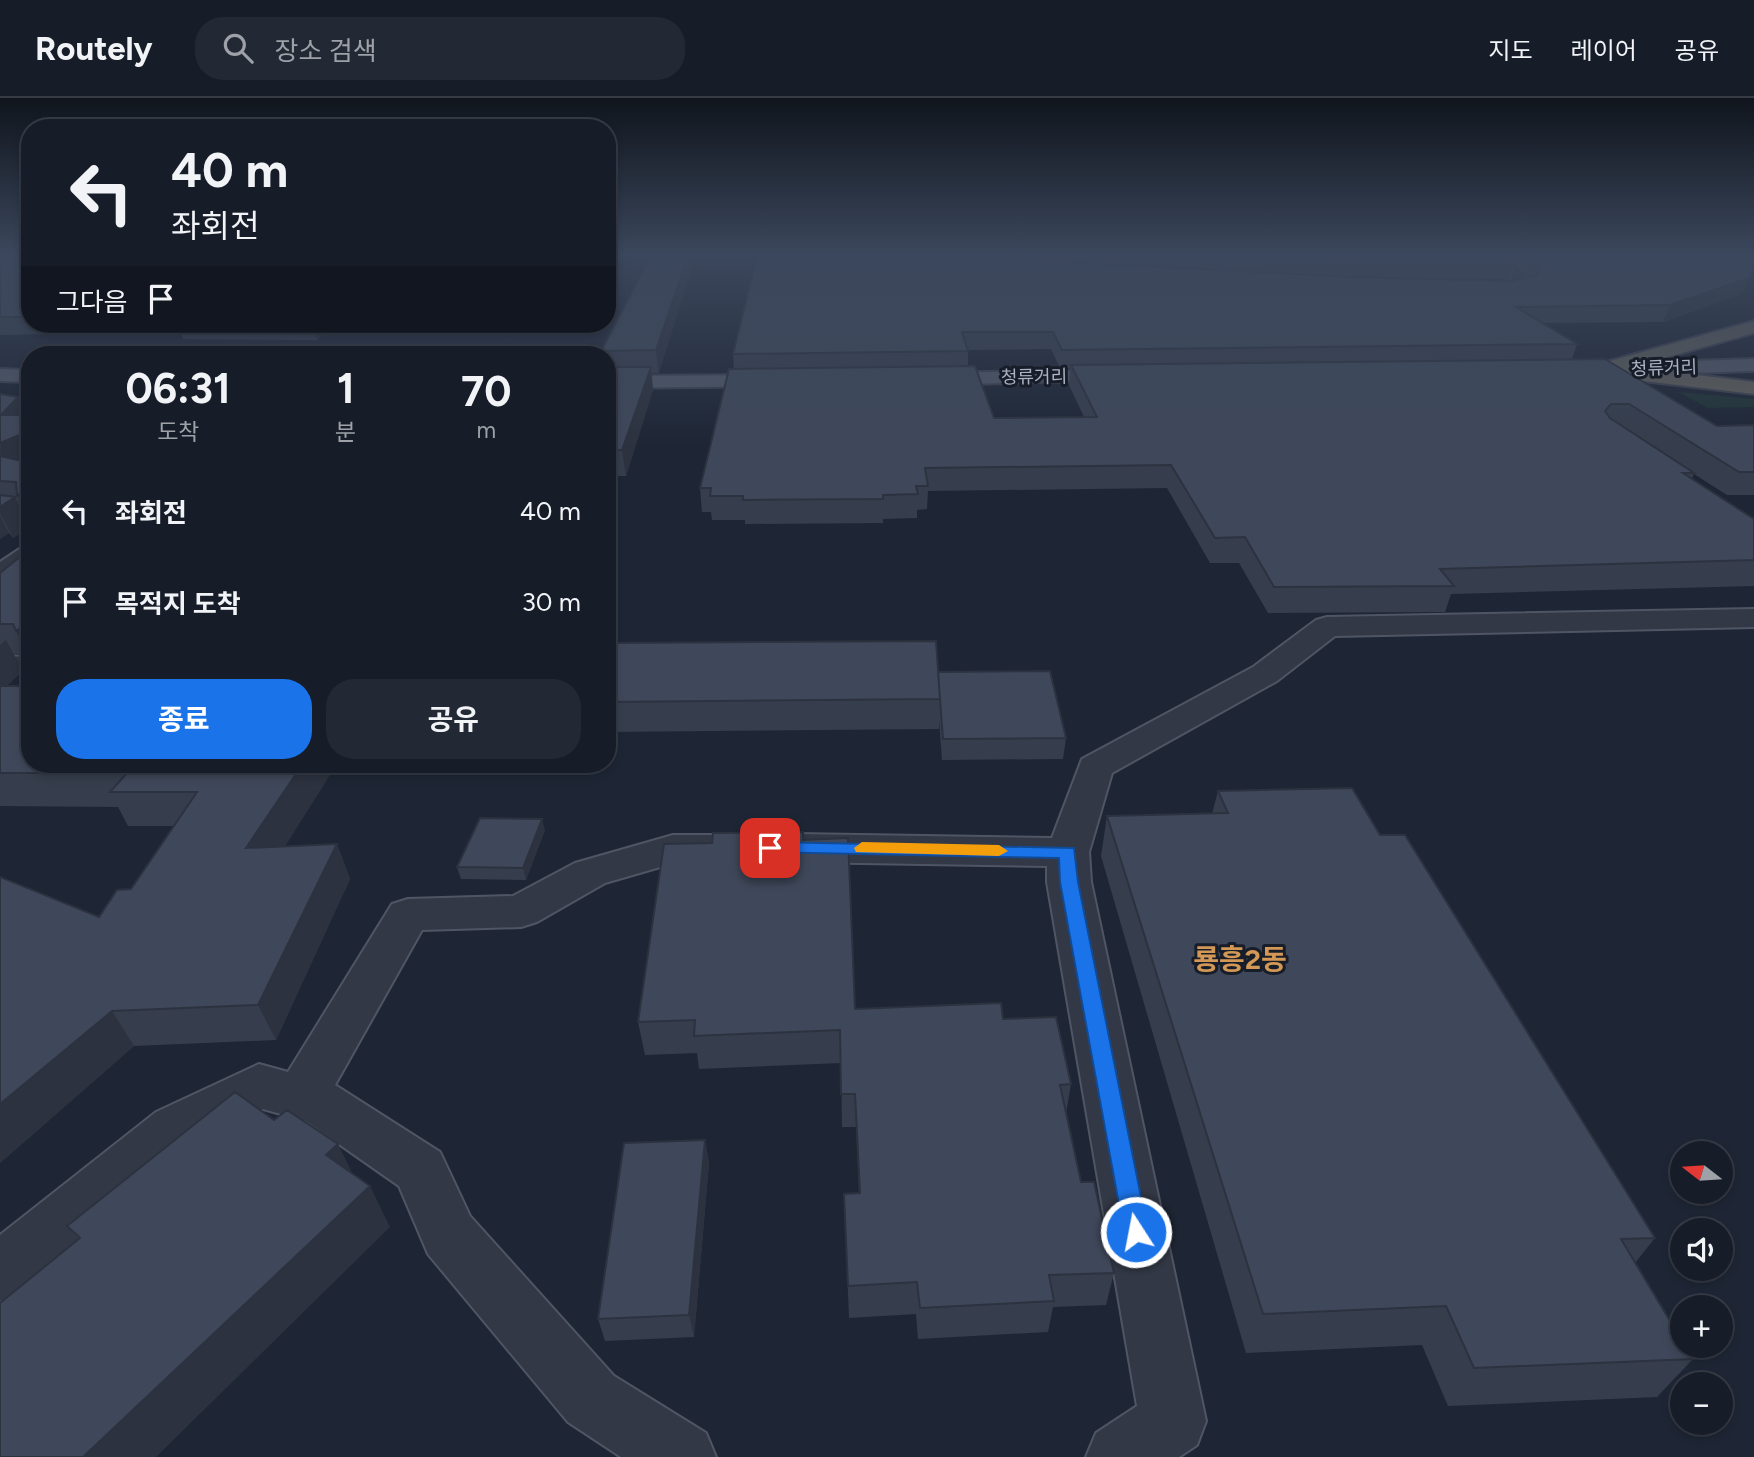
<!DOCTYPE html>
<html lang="ko">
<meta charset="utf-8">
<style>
body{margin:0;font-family:Figtree,"Noto Sans KR",sans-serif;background:#232934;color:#f1f3f6;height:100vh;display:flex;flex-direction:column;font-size:26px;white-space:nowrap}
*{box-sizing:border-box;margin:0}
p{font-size:23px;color:#9ea1a8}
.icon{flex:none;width:38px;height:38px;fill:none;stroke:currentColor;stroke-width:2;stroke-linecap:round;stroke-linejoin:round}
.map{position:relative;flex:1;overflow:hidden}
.side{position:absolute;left:21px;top:248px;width:595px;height:427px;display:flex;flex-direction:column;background:#161c28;border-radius:28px;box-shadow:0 4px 10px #0003,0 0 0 2px #353a45}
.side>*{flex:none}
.hud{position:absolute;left:21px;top:21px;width:595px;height:214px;border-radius:28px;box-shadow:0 4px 10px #0003,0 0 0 2px #353a45;background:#161c28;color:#f1f3f6;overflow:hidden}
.needle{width:46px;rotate:287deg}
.tools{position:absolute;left:1670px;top:1043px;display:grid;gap:14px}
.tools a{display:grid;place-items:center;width:63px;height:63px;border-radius:50%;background:#161c28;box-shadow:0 4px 10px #0003,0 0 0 2px #353a45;font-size:35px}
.pin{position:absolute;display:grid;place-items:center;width:60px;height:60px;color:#fff;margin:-30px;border-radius:14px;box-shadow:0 4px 10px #0006}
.me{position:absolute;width:77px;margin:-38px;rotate:349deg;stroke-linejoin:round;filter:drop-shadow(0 0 5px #0008)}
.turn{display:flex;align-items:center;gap:24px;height:147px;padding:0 35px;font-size:32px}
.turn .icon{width:91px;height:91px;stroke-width:2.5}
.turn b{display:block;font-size:49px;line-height:60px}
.then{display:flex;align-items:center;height:66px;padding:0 35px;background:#0003;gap:14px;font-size:26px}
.eta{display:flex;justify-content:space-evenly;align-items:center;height:119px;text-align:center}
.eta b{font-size:42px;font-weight:700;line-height:49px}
.cta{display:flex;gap:14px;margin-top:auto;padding:14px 35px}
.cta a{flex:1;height:80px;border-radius:28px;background:#1a73e8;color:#fff;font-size:28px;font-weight:700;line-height:80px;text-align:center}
.cta a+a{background:#232934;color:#f1f3f6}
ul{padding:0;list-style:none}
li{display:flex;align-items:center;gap:21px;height:91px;padding:0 35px}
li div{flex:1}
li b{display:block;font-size:26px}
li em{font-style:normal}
header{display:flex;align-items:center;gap:42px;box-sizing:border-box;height:98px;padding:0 35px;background:#161c28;border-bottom:2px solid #353a45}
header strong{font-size:33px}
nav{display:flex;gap:38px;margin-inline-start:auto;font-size:24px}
.search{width:490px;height:63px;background:#232934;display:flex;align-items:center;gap:18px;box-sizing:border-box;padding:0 24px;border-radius:28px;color:#9ea1a8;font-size:26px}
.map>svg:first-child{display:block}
.green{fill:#213337}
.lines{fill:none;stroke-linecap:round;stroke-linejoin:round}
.service-casing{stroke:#4f5564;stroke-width:4}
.minor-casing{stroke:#4f5564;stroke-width:4}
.primary-casing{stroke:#3b414f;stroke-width:4}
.trunk-casing{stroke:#3c4250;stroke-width:4}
.service{fill:#323845;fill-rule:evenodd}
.minor{fill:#323845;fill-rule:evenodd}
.primary{fill:#4f5766;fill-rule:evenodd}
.trunk{fill:#5d5d5a;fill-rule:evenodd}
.wall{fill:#363e4d;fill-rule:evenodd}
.shaded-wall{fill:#2c323f}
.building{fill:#3f485a;stroke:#2c323f;stroke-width:2}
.route{fill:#1a73e8;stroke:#114b97;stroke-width:2}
.slow{fill:#f59e0b}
.labels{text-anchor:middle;stroke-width:6;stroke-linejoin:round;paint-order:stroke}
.far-street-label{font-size:18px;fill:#abb2c3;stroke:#171d29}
.near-quarter-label{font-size:28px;font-weight:bold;fill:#d39756;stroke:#171d29}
</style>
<header>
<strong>Routely</strong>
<div class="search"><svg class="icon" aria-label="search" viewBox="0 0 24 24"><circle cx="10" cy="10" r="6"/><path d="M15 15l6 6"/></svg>장소 검색</div>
<nav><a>지도</a><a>레이어</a><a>공유</a></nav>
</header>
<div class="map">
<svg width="1754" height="1359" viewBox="0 0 1754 1359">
<rect width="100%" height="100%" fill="#1e2635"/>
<path class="green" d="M 1678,294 L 1754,301 L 1754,309 L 1708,310 Z"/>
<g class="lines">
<defs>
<path id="service" d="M 0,412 L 30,416 L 30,426 L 0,422 Z
M 30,444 L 30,458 L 0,479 L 0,464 Z
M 0,558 L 30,559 L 30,571 L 0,570 Z"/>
<path id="minor" d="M 1481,158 C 1502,157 1525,165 1532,187 L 1523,192 L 1472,194 L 1469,190 L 1472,186 L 1513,183 L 1512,178 Z
M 1754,511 L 1754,529 L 1335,538 L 1277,583 L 1112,675 L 1089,754 L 1091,784 L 1206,1323 L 1197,1347 L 1179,1359 L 1086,1359 L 1096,1335 L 1137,1308 L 1047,784 L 1047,768 L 797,764 L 782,760 L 776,750 L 782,740 L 797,736 L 1052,740 L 1082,661 L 1253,569 L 1316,522 L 1327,519 Z
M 673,737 L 716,737 L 731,741 L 737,751 L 731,761 L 716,765 L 674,765 L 605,785 L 537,824 L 521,829 L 422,832 L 335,987 L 440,1054 L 470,1118 L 614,1278 L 706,1335 L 716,1359 L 621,1359 L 568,1324 L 428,1156 L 399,1088 L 306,1023 L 263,1011 L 194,1046 L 21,1194 L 0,1203 L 0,1137 L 156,1014 L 259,966 L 288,974 L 392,806 L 408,801 L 513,798 L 575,765 Z"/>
<path id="primary" d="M 1754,261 L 1754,273 L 1593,278 L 1583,272 L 1593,266 Z
M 0,271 L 30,272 L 30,284 L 0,283 Z
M 1123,272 L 1130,274 L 1134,278 L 1130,282 L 928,287 L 917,281 L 928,275 Z
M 777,277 L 788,283 L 785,288 L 607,290 L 607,278 Z"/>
<path id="trunk" d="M 1754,223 L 1754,235 L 1632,269 L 1754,284 L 1754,296 L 1618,280 L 1609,276 L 1599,278 L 1589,272 L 1592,268 Z"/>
</defs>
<use href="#service" class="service-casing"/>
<use href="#minor" class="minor-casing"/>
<use href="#primary" class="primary-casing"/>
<use href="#trunk" class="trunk-casing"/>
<use href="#service" class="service"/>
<use href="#minor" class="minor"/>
<use href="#primary" class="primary"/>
<use href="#trunk" class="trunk"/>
</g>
<path class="wall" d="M 0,158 L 30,158 L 30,226 L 335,226 L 317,242 L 183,241 L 181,234 L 0,237 Z
M 651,158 L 659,275 L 651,275 L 653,292 L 626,378 L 607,378 L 607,257 L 599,257 Z
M 990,158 L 1754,158 L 1754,170 L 1742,196 L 1663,224 L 1543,225 L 1577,246 L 1572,261 L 1717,328 L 1754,327 L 1754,397 L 1727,397 L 1694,376 L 1692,380 L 1754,421 L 1754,488 L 1451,496 L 1445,514 L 1268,515 L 1239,465 L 1210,465 L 1167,390 L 928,393 L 927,411 L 917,412 L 917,420 L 883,421 L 883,425 L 745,426 L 745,422 L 712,422 L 711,414 L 702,414 L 700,390 L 734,271 L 733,256 L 991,160 ZM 1508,161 L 1520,166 L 1529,179 L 1508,183 L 1397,180 L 1510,181 L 1515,166 ZM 1051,251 L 1060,270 L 1070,270 L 1069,287 L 1084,319 L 994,320 L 968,268 L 968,252 Z
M 0,296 L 18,299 L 26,317 L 30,317 L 30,422 L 25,413 L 22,413 L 30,429 L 13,440 L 9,435 L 0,441 Z
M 0,475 L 28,556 L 13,556 L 23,573 L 6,588 L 30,667 L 336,667 L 285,748 L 337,746 L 350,781 L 276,942 L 134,948 L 0,1065 L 0,779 L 99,819 L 131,791 L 174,728 L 128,728 L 118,709 L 0,708 Z
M 607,545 L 938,574 L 1066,640 L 1063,661 L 942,662 L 939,622 L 939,631 L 607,634 Z
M 1218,693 L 1380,737 L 1655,1140 L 1635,1165 L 1693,1261 L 1657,1299 L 1448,1308 L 1422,1247 L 1246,1255 L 1101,758 L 1107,718 L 1212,716 Z
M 545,732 L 526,782 L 461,781 L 457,769 Z
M 803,742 L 855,911 L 1003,921 L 1071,986 L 1066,1016 L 1081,1084 L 1114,1175 L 1106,1207 L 1053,1209 L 1048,1234 L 918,1241 L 916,1216 L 849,1220 L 844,1096 L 859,1095 L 856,1029 L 842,1029 L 841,965 L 699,971 L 697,955 L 645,957 L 638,924 Z
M 274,1022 L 353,1076 L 390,1129 L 78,1142 L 67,1128 Z
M 705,1042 L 709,1065 L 694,1239 L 605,1243 L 598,1221 Z"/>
<path class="shaded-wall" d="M 688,158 L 696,158 L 659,275 L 656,252 Z
M 1749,180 L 1742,196 L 1663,224 L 1670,207 Z
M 312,226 L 335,226 L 317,242 Z
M 651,269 L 653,292 L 626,378 L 622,352 Z
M 18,299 L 30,325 L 30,360 L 0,370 L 1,317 Z
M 30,389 L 30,422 L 17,397 Z
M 15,399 L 30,429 L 13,440 L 0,415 L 0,409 Z
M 0,417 L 9,435 L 0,441 Z
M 30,522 L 30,559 L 16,533 Z
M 6,542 L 23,573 L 0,594 L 0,547 Z
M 302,667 L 336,667 L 262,784 L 246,750 Z
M 542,721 L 545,732 L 526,782 L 523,770 Z
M 337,746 L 350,781 L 276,942 L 258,907 Z
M 112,913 L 134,948 L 0,1065 L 0,1006 Z
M 705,1042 L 709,1065 L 694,1239 L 689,1217 Z
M 338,1046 L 358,1087 L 326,1057 Z
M 370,1088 L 390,1129 L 156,1359 L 83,1359 Z"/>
<path class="building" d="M 0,158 L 30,158 L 30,219 L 0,219 Z
M 651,158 L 688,158 L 656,252 L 604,253 L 601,255 L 601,257 L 599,257 Z
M 757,158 L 949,158 L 1353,179 L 1508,183 L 1535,178 L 1540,170 L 1530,158 L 1728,158 L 1754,168 L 1754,170 L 1749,180 L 1670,207 L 1516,209 L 1577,246 L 1062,252 L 1053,234 L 962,234 L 968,253 L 733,256 Z
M 1227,158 L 1503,158 L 1515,166 L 1353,164 Z
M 1605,261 L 1717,328 L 1754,327 L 1754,374 L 1739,374 L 1629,306 L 1611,306 L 1605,313 L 1610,320 L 1694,375 L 1683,375 L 1754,421 L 1754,462 L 1440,471 L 1454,488 L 1274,489 L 1245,439 L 1215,440 L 1171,367 L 925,370 L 928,388 L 916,388 L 918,396 L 883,397 L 883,401 L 743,402 L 743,398 L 710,398 L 711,390 L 700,390 L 729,271 L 975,268 L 994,320 L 1097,319 L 1071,267 Z
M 607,269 L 651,269 L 622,352 L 607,352 Z
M 0,296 L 18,299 L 1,317 L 30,317 L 30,389 L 17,397 L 16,384 L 0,383 L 0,358 L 18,362 L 19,337 L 0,345 Z
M 0,397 L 15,399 L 0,409 Z
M 21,458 L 30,458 L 30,522 L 16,533 L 13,526 L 0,526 L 0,475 Z
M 936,543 L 940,601 L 607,604 L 607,545 Z
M 1050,573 L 1066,640 L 943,641 L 938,574 Z
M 0,588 L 30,588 L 30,667 L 302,667 L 246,750 L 337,746 L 258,907 L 112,913 L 0,1006 L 0,779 L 99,819 L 117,792 L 131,791 L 197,694 L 110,694 L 127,675 L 0,675 Z
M 1352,690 L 1380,737 L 1405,737 L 1655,1140 L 1621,1141 L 1682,1243 L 1682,1248 L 1685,1248 L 1693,1261 L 1474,1270 L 1446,1208 L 1263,1216 L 1107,718 L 1228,715 L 1218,693 Z
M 480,720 L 542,721 L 523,770 L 457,769 Z
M 803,734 L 803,742 L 848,740 L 855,911 L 1001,905 L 1003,921 L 1056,919 L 1071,986 L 1060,987 L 1081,1084 L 1094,1084 L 1114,1175 L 1049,1177 L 1054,1203 L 920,1210 L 917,1184 L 848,1188 L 844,1096 L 860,1095 L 855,996 L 841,996 L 840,932 L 694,938 L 695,922 L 638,924 L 664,746 L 712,745 L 713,735 Z
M 235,994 L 274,1022 L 287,1012 L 338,1046 L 326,1057 L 370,1088 L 83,1359 L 0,1359 L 0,1205 L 80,1140 L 67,1128 Z
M 705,1042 L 689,1217 L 598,1221 L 624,1045 Z"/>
<linearGradient id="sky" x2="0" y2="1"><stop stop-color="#10151d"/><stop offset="0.45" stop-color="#3b475c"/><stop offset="1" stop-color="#3b475c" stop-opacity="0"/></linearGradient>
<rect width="1754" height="348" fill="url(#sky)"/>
<path class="route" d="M 770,744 L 1074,750 L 1078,784 L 1148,1134 L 1145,1142 L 1136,1145 L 1128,1142 L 1124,1134 L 1060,784 L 1059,760 L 764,754 L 761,750 Z"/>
<path class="slow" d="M 862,744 L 999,747 L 1008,753 L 999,758 L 856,754 L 854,750 Z"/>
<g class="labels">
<g class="far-street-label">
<text transform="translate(1664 270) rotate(-2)" y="6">청류거리</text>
<text transform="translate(1034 279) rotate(-1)" y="6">청류거리</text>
</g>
<g class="near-quarter-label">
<text x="1240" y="871">룡흥2동</text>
</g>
</g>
</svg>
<div class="tools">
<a><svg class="needle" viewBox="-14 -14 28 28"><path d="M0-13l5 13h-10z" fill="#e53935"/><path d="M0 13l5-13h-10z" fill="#9ea1a8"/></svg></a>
<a><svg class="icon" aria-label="sound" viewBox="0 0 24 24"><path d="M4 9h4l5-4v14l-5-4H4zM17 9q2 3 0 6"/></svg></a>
<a>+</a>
<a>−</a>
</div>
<div class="pin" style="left:770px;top:750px;background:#d93025"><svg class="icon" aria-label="arrive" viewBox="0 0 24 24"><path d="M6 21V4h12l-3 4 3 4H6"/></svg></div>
<svg class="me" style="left:1136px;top:1134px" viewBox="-20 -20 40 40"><circle r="17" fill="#1a73e8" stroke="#fff" stroke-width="3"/><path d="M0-11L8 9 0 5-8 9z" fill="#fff"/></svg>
<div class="hud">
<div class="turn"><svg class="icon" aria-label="left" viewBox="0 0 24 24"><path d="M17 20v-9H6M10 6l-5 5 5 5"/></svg><div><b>40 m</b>좌회전</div></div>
<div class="then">그다음<svg class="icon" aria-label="arrive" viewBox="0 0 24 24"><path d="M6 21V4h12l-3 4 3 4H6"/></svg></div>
</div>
<section class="side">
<div class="eta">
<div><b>06:31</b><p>도착</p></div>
<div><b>1</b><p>분</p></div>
<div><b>70</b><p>m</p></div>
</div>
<ul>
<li><svg class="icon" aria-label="left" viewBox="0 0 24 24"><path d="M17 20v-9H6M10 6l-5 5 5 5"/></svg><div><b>좌회전</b></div><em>40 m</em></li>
<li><svg class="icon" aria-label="arrive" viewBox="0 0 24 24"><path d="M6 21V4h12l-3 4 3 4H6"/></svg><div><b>목적지 도착</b></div><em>30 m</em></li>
</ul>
<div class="cta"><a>종료</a><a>공유</a></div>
</section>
</div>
